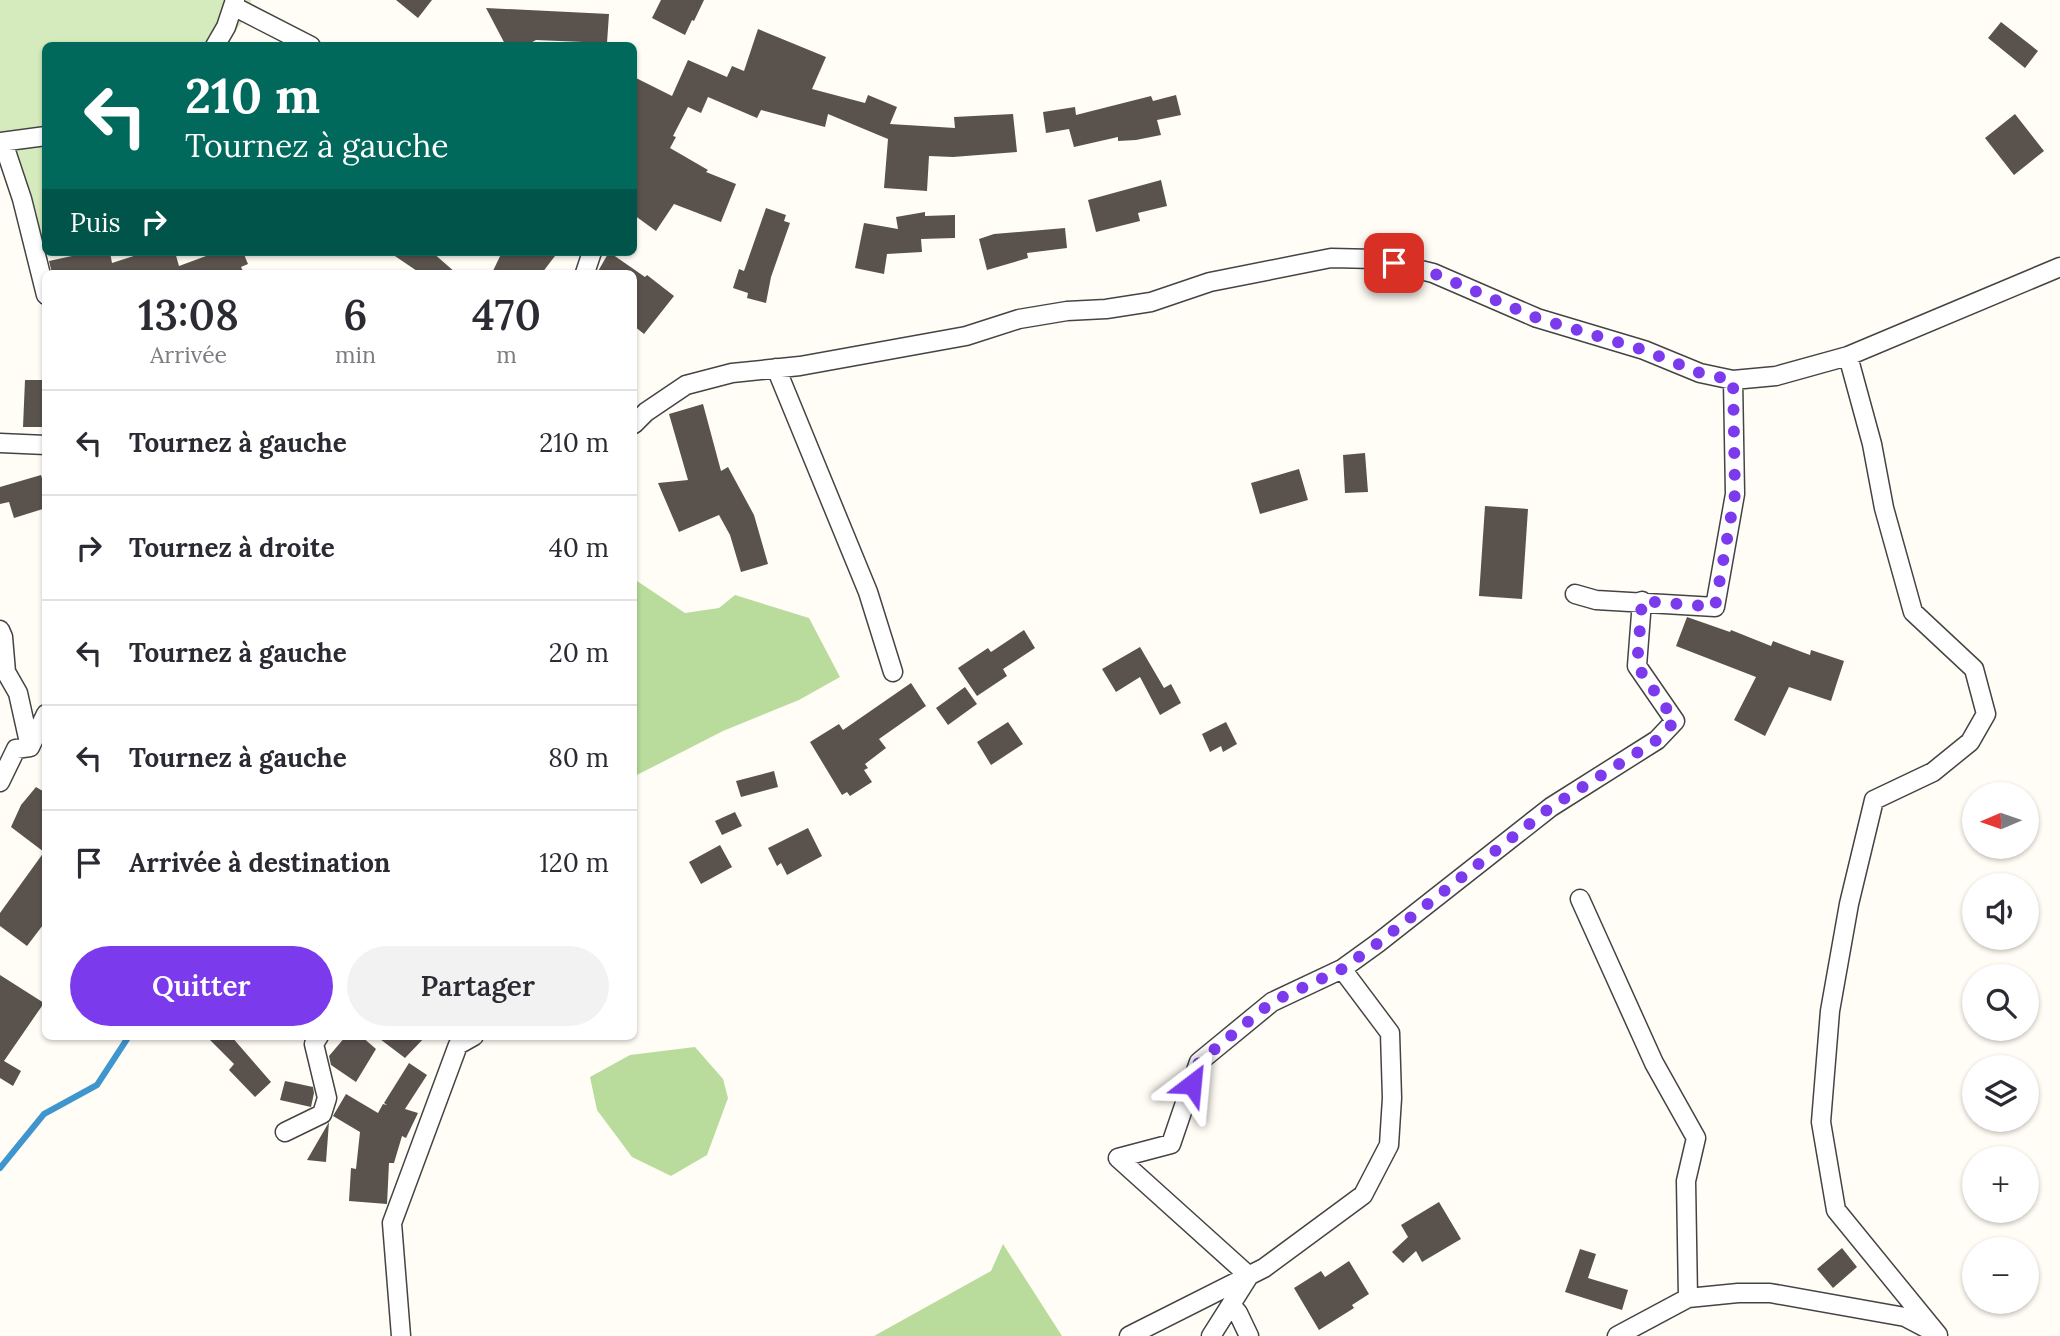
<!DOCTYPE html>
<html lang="fr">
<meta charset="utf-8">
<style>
body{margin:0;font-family:Lora,serif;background:#f2f2f3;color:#2b2b33;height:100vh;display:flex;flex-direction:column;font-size:26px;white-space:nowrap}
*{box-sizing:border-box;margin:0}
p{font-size:23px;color:#7c7c81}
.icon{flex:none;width:38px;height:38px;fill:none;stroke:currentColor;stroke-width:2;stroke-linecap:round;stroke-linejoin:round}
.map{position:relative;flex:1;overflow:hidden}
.drawer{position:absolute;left:42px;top:270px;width:595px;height:770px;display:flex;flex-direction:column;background:#fff;border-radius:10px;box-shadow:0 2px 5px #0004}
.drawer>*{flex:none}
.hud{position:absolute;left:42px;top:42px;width:595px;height:214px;border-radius:10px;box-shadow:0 2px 5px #0004;background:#00695c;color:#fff;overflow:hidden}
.needle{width:46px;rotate:268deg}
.fabs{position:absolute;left:1962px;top:782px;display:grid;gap:14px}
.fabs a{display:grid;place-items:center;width:77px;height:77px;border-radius:50%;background:#fff;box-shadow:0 2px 5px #0004;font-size:35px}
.pin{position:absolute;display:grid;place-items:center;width:60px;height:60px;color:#fff;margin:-30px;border-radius:14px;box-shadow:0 4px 10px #0006}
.me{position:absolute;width:77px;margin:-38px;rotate:29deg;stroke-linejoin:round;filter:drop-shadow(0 0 5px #0008)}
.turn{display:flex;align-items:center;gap:24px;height:147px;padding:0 28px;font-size:32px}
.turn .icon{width:91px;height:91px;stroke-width:2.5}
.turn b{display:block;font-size:49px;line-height:60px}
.then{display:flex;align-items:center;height:66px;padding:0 28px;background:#0003;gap:14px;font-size:26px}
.eta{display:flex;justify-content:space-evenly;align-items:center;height:119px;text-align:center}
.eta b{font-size:42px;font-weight:600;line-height:49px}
.action{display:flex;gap:14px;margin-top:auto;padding:14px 28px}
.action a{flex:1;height:80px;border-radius:42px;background:#7c3aed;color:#fff;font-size:28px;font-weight:600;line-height:80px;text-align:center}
.action a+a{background:#f2f2f3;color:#2b2b33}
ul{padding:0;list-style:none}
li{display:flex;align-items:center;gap:21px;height:105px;padding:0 28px;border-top:2px solid #e1e1e2}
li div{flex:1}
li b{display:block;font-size:26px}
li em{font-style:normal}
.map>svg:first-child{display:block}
.green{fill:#d5ebbd}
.forest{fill:#b9dc9c}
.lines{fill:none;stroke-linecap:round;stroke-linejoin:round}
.stream{stroke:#3f96cf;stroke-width:6}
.building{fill:#5a524d}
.street-casing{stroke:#444;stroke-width:21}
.street{stroke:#fff;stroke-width:18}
.route{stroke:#7c3aed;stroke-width:12;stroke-dasharray:0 21.6}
</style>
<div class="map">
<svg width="2060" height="1336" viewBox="0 0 2060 1336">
<rect width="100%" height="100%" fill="#fffdf5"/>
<path class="green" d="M 0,0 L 251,0 L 249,13 L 225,45 L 46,46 L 45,241 L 27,248 L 0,144 Z"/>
<path class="forest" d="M 634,579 L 685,613 L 719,608 L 735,595 L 809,618 L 840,677 L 799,700 L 723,731 L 635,776 L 634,779 Z
M 695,1047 L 723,1079 L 728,1098 L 707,1155 L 671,1176 L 632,1157 L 597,1110 L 590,1077 L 630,1055 Z
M 1003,1244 L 1062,1336 L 874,1336 L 991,1271 Z"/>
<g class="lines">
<path class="stream" d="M 0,1168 L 44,1114 L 97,1085 L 129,1036"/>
</g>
<path class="building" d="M 396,0 L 432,0 L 418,18 Z
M 661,0 L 704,0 L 694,21 L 692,20 L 685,35 L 652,18 Z
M 486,8 L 609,14 L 607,43 L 536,40 L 525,46 L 506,46 Z
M 2001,22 L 2038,51 L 2025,68 L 1988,38 Z
M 758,29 L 826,57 L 812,89 L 865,103 L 868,95 L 897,107 L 890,124 L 955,128 L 954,117 L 1013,114 L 1017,152 L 953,157 L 929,156 L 927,191 L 884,188 L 888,139 L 828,114 L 825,127 L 761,110 L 757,118 L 708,97 L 701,113 L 688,107 L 673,136 L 676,137 L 670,148 L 708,170 L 706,172 L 736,184 L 721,222 L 674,204 L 656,231 L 634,215 L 634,77 L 672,96 L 688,60 L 727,77 L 732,66 L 744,71 Z
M 1176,95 L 1181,115 L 1157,120 L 1161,135 L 1136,140 L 1118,141 L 1118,137 L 1074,147 L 1069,129 L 1046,133 L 1043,112 L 1075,107 L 1076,115 L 1151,96 L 1153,101 Z
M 2015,114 L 2044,151 L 2014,175 L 1985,138 Z
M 1161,180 L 1167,206 L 1138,213 L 1140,221 L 1096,232 L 1088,200 Z
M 766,208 L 786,215 L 784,221 L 790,223 L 771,277 L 766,303 L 747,298 L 748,293 L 733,288 L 739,269 L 744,271 Z
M 925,212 L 925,216 L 955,215 L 955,238 L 921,239 L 922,252 L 887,254 L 884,274 L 855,268 L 864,223 L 898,229 L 896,217 Z
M 1065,228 L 1067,248 L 1027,253 L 1028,258 L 987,270 L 979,239 L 994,234 Z
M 71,252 L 110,252 L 112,263 L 146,252 L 175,252 L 179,266 L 217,252 L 243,252 L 248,264 L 241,267 L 244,273 L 52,273 L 49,261 L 72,256 Z
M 389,252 L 432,252 L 456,273 L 420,273 Z
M 502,252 L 558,252 L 542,273 L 492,273 Z
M 609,252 L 645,277 L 647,275 L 674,296 L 644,334 L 634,326 L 634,273 L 597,273 Z
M 25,380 L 46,380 L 46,427 L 23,427 Z
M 703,404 L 721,471 L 728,467 L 754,515 L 768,564 L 741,572 L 730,535 L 719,515 L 679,532 L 658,483 L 688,480 L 669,414 Z
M 1365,453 L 1368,492 L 1345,493 L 1343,455 Z
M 1299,469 L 1308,500 L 1260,514 L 1251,483 Z
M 41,475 L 46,491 L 46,508 L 14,518 L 9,502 L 0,504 L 0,487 Z
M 1485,506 L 1528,509 L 1522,599 L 1479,596 Z
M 1687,617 L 1730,632 L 1731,630 L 1771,646 L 1773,641 L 1810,655 L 1811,650 L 1844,661 L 1831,701 L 1789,687 L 1765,736 L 1734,720 L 1756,677 L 1676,646 Z
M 1024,630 L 1035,648 L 1003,669 L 1007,676 L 977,696 L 958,668 L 988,648 L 991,652 Z
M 1140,647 L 1164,688 L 1171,684 L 1181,703 L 1160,715 L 1140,677 L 1116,692 L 1102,669 Z
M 911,683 L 926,706 L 879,739 L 886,748 L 865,764 L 868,768 L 864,770 L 872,782 L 850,796 L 847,792 L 842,795 L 810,742 L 839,724 L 843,730 Z
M 965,687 L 977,704 L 948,725 L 936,708 Z
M 1008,722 L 1023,744 L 991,765 L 977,742 Z
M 1226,722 L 1237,744 L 1223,752 L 1221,746 L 1210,752 L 1202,734 Z
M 774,771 L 778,787 L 741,797 L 736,781 Z
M 36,787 L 46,793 L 46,921 L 27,946 L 0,926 L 0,913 L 44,852 L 11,827 L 21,805 Z
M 735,812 L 742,826 L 722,835 L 715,821 Z
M 808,828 L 822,856 L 787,875 L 781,863 L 777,866 L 768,848 Z
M 720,845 L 732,867 L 701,884 L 689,862 Z
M 0,975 L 44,1003 L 4,1061 L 21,1071 L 13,1086 L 0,1078 Z
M 206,1036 L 231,1036 L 271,1082 L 255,1097 L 229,1070 L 234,1064 Z
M 346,1036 L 361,1036 L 376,1049 L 356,1082 L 331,1065 L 329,1056 Z
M 376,1036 L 426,1036 L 405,1058 Z
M 409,1063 L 427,1075 L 405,1109 L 418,1113 L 406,1138 L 402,1136 L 394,1163 L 389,1163 L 387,1204 L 349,1201 L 351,1168 L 356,1169 L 360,1132 L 333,1116 L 346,1094 L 378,1113 L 383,1104 L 387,1105 L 384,1103 Z
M 285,1081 L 313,1087 L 314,1093 L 311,1107 L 280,1100 Z
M 329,1122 L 326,1162 L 307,1160 Z
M 1439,1202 L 1461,1239 L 1422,1262 L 1416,1251 L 1403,1263 L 1392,1252 L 1408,1237 L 1401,1225 Z
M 1842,1248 L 1857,1267 L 1833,1288 L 1817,1269 Z
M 1580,1249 L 1596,1254 L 1588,1278 L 1628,1290 L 1622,1310 L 1565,1292 Z
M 1349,1261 L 1369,1294 L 1352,1305 L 1354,1308 L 1319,1330 L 1294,1288 L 1321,1271 L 1325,1277 Z"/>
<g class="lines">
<defs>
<path id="street" d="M 233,6 L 311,46
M 215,46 L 226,27 L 235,0
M 0,142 L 46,136
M 3,142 L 22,199 L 46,295
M 585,273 L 592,252
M 1848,356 L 1872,444 L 1884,508 L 1913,612 L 1974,669 L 1986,714 L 1970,742 L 1933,772 L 1874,800 L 1849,904 L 1830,1011 L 1821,1122 L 1836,1210 L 1938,1335
M 776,368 L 868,592 L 893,672
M 634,424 L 646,412 L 686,385 L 732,373 L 800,366 L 966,336 L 1019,319 L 1067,311 L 1106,309 L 1151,302 L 1210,282 L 1331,258 L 1375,259 L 1433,273 L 1537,318 L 1644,350 L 1700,373 L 1733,380 L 1776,376 L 1848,356 L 2060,267
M 0,443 L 46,445
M 1575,594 L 1596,600 L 1715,607 L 1735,494 L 1733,380
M 0,630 L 3,637 L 6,672 L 18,693 L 30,747 L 46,714
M 0,782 L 16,749 L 30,747
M 1580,899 L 1654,1063 L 1696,1138 L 1686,1181 L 1688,1298
M 285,1132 L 322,1114 L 327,1098 L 314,1044 L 319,1036
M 1118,1158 L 1171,1144 L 1199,1062 L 1272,1002 L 1342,969 L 1378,943 L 1551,807 L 1657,740 L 1675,721 L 1637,666 L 1642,601
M 1118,1158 L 1249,1276 L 1211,1336
M 1231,1305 L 1238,1313 L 1249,1336
M 401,1336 L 392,1223 L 458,1045 L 474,1036
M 1129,1336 L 1264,1268 L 1363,1195 L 1389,1145 L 1392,1098 L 1390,1033 L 1342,969
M 1617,1336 L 1688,1298 L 1738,1293 L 1770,1293 L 1905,1317 L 1928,1329"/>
</defs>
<use href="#street" class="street-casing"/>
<use href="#street" class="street"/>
</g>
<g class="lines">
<path class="route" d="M 1192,1084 L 1199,1062 L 1272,1002 L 1342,969 L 1378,943 L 1551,807 L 1657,740 L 1675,721 L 1637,666 L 1642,601 L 1715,607 L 1735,494 L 1733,380 L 1700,373 L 1644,350 L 1537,318 L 1433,273 L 1394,263"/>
</g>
</svg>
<div class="fabs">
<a><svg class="needle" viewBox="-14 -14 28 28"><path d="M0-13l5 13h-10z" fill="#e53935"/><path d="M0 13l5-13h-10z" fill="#7c7c81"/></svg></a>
<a><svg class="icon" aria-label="sound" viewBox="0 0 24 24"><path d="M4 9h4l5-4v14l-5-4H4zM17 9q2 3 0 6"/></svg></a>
<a><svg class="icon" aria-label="search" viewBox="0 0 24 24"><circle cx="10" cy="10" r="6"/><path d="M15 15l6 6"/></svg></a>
<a><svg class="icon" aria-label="layers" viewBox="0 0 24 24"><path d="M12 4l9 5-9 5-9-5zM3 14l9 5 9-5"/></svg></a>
<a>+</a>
<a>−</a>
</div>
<div class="pin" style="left:1394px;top:263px;background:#d93025"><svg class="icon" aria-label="arrive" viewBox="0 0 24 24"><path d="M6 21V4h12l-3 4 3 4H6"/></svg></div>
<svg class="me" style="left:1192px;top:1084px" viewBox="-20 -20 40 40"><path d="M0-17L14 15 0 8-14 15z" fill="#7c3aed" stroke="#fff" stroke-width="4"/></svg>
<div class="hud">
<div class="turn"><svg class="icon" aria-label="left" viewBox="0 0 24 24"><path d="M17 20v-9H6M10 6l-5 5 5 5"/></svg><div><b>210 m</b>Tournez à gauche</div></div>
<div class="then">Puis<svg class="icon" aria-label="right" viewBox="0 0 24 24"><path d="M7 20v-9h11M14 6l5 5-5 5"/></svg></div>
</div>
<section class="drawer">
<div class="eta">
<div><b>13:08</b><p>Arrivée</p></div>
<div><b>6</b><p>min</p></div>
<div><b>470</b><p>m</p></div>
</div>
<ul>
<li><svg class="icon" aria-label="left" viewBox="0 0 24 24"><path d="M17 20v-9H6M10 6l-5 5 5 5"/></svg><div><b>Tournez à gauche</b></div><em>210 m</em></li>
<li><svg class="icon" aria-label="right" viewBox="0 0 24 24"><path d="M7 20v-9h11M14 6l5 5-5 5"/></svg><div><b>Tournez à droite</b></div><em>40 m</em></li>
<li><svg class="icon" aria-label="left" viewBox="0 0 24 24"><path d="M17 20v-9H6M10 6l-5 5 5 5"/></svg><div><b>Tournez à gauche</b></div><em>20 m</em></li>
<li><svg class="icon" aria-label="left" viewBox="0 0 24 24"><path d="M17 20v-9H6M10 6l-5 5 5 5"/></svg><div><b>Tournez à gauche</b></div><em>80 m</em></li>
<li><svg class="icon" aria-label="arrive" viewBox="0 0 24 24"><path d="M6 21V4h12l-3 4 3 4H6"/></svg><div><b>Arrivée à destination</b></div><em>120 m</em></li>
</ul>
<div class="action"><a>Quitter</a><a>Partager</a></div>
</section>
</div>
